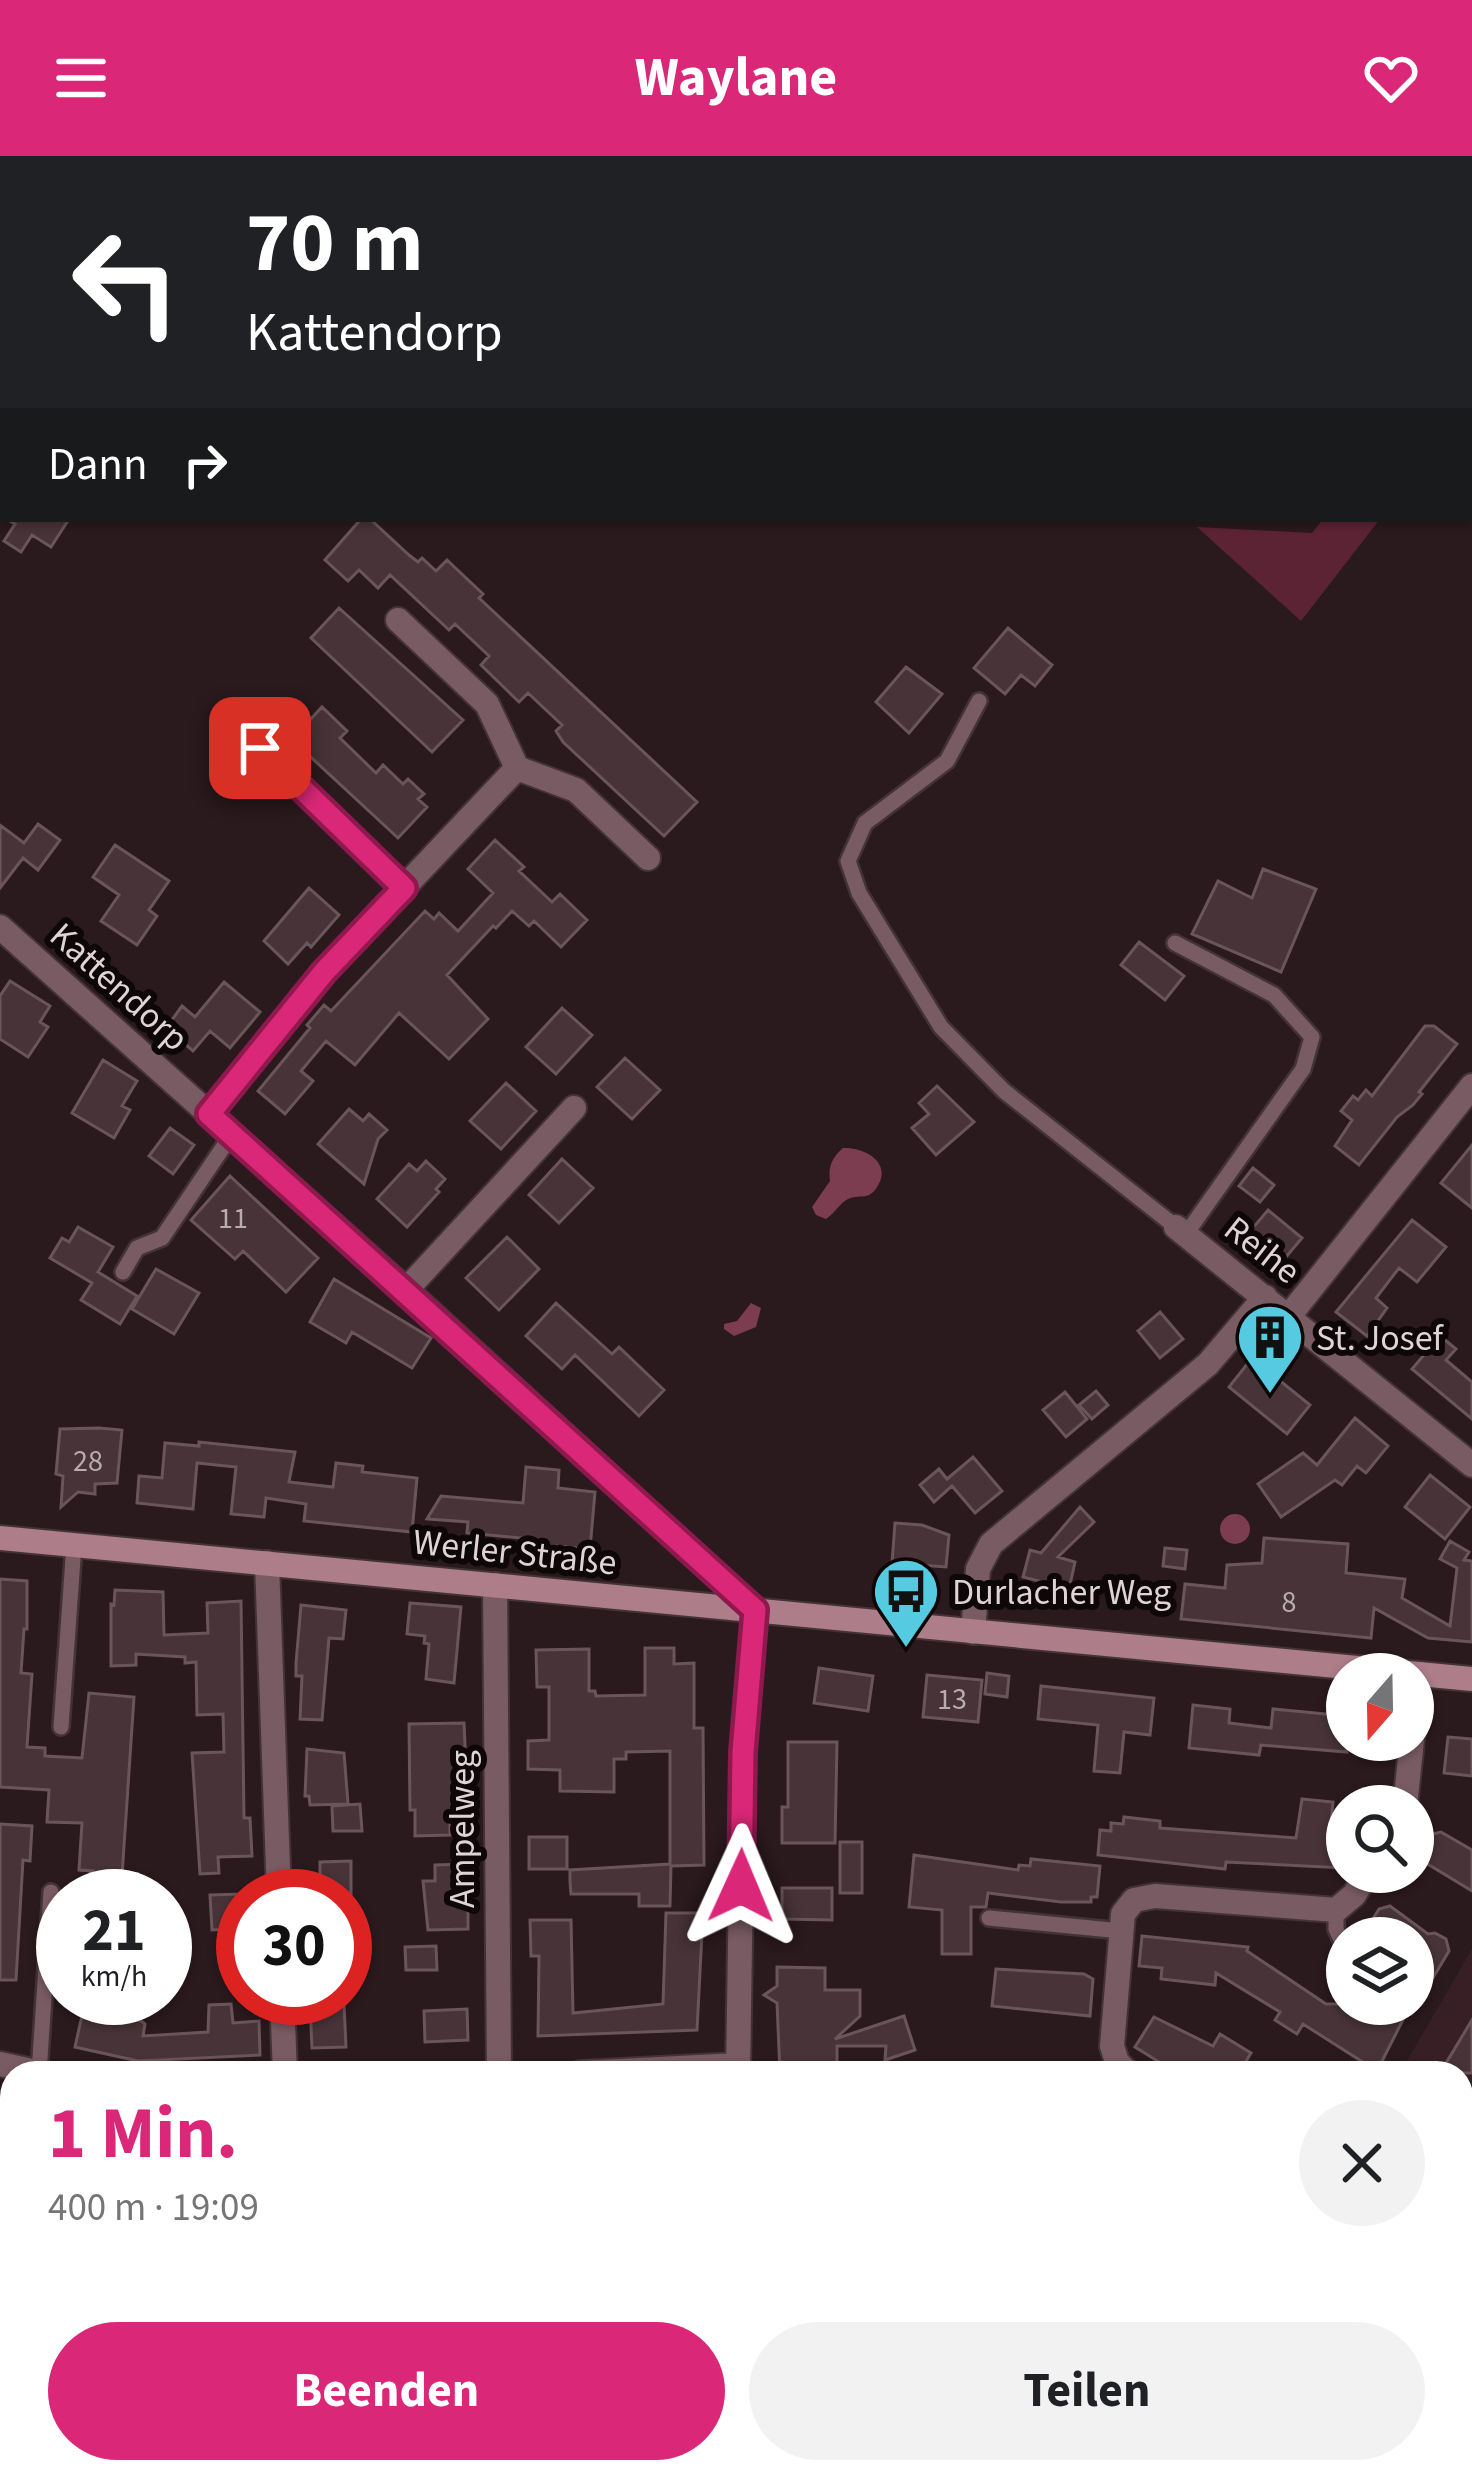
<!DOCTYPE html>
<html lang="de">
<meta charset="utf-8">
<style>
body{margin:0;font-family:"Source Sans 3",sans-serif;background:#f2f2f2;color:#202124;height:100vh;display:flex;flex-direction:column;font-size:45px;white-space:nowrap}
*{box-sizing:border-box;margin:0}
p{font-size:39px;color:#757577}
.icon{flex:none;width:66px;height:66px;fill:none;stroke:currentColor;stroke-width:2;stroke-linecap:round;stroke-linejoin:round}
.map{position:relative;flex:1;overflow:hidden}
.panel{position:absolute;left:0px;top:1905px;width:1473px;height:423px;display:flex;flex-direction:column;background:#fff;border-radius:36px 36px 0 0;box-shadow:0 3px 9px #0004}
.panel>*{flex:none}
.hud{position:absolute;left:0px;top:0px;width:1473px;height:366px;box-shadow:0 3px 9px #0004;background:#202124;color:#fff;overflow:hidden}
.needle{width:78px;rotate:200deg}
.tools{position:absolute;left:1326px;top:1497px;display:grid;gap:24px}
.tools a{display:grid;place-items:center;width:108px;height:108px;border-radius:50%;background:#fff;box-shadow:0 3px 9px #0004;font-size:60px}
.speed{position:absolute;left:36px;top:1713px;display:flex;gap:24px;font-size:60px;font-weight:700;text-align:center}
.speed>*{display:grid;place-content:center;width:156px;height:156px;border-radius:50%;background:#fff;box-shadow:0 3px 9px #0004;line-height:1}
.speed small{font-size:30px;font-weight:400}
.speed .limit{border:18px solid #d22;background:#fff;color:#111}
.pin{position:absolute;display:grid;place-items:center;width:102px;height:102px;color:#fff;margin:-51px;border-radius:24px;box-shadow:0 6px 18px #0006}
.me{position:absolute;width:132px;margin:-66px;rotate:1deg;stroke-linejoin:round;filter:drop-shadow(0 0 9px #0008)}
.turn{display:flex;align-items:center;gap:42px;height:252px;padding:0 48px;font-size:54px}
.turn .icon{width:156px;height:156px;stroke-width:2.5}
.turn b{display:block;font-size:84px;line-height:102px}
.then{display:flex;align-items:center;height:114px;padding:0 48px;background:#0003;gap:24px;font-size:45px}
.round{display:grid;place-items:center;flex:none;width:126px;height:126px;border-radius:63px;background:#f2f2f2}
.summary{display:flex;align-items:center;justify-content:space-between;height:204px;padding:0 48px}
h1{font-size:72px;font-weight:700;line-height:90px;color:#db2777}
.button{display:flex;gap:24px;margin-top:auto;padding:24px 48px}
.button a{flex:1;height:138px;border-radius:72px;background:#db2777;color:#fff;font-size:48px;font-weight:700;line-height:138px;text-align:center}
.button a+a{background:#f2f2f2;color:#202124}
header{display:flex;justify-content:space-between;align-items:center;height:156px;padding:0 48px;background:#db2777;color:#fff;font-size:54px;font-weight:700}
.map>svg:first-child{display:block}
.built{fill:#371f25}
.green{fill:#5c2335}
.water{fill:#7d3d50}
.building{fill:#473338;stroke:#6a555a;stroke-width:3}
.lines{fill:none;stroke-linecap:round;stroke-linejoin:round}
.service-casing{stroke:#433337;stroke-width:20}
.minor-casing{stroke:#433337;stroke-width:28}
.secondary-casing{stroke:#433337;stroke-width:28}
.service{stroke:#795b63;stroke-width:15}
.minor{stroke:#795b63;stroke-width:24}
.secondary{stroke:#ad7d89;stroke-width:24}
.route-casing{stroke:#8e194d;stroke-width:30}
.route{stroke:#db2777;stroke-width:21}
.labels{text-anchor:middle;stroke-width:12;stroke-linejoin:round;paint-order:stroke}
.number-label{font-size:30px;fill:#b9abae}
.street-label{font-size:36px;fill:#dfd3d5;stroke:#0e0708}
.poi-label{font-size:36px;fill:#dfd3d5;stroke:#0e0708;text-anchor:start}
</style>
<header><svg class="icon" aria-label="menu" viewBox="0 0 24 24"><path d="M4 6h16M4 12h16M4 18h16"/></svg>Waylane<svg class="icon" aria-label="heart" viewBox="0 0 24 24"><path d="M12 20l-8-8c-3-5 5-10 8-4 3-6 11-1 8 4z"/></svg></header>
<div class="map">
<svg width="1472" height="2327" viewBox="0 0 1472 2327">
<rect width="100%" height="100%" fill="#2a191d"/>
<path class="built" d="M 1472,1793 L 1472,2004 L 1461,2005 L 1461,1917 L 1400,1917 Z
M 1472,2127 L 1472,2327 L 1392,2327 L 1396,2316 L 1461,2316 L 1461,2150 Z"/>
<path class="green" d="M 1323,363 L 1380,363 L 1301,465 L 1197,371 L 1312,377 Z"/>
<path class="water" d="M 843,992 C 866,991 895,1008 875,1034 C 867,1044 859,1038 848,1043 C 840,1047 835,1057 826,1063 L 816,1059 L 812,1051 L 830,1025 C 828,1010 832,1002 843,992 Z
M 751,1147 L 761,1152 L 756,1171 L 734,1180 L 724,1173 L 724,1168 L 737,1165 Z
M1220 1373a15 15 0 1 1 30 0a15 15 0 1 1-30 0Z"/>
<path class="building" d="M 6,363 L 69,363 L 51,391 L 32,379 L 21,396 L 4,385 L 15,368 Z
M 361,363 L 370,363 L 409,399 L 418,406 L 422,402 L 436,415 L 447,404 L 483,438 L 479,442 L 697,646 L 664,680 L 563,586 L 556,575 L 562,569 L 546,554 L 528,537 L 519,546 L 481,509 L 489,500 L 455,468 L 449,474 L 390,419 L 378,432 L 359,414 L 348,425 L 325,404 Z
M 339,452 L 463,564 L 432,596 L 311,482 Z
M 1008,472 L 1052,509 L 1035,530 L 1021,519 L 1005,538 L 974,512 Z
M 906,511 L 942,538 L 909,577 L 876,546 Z
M 290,550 L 307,567 L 322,551 L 347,575 L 340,582 L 376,617 L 383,609 L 403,628 L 408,623 L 424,638 L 418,643 L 427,651 L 398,682 L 274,567 Z
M 38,668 L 60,684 L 38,714 L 23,702 L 0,732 L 0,669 L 24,687 Z
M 495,684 L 524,711 L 519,715 L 552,746 L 560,738 L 587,764 L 561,791 L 534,765 L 529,770 L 512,755 L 496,772 L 493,770 L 447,819 L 488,863 L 449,903 L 399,857 L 355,909 L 326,885 L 301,915 L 313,925 L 285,958 L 258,935 L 310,872 L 307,869 L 324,849 L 331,855 L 425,755 L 434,763 L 439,757 L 458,775 L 493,737 L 468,713 Z
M 115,689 L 169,725 L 149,754 L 157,760 L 137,789 L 101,765 L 119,739 L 93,721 Z
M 1263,713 L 1316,733 L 1281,816 L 1192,778 L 1218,725 L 1252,742 Z
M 309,732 L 339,759 L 311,791 L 307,787 L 288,808 L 264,785 Z
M 1139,786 L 1184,820 L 1165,844 L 1121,809 Z
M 10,825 L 50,850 L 40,866 L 48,871 L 28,901 L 0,883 L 0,840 Z
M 224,826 L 260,856 L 230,892 L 210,875 L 193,895 L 166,872 L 182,850 L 195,861 Z
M 562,852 L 592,879 L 556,918 L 526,891 Z
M 1425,870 L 1434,870 L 1457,888 L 1419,936 L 1422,938 L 1413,949 L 1397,961 L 1359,1009 L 1335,990 L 1352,964 L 1341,955 L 1353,940 L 1358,944 L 1366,934 L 1372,940 Z
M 625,902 L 660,934 L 632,963 L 597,931 Z
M 103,904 L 137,925 L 122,950 L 130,954 L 114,982 L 72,957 Z
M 506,927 L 536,955 L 501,993 L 470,965 Z
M 937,930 L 974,966 L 936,999 L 912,972 L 929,958 L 919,947 Z
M 349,953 L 363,965 L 369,958 L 387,974 L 378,983 L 364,1028 L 318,988 Z
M 170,972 L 194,989 L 173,1018 L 149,1000 Z
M 1472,989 L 1472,1052 L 1441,1027 Z
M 562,1003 L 593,1032 L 559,1067 L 529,1039 Z
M 426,1005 L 445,1023 L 436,1033 L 439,1036 L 407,1071 L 377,1043 L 409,1008 L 417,1015 Z
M 1253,1012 L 1274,1029 L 1260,1046 L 1239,1030 Z
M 230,1020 L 318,1102 L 286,1136 L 243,1095 L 235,1103 L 191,1064 Z
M 1268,1054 L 1302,1082 L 1281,1107 L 1247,1079 Z
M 1412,1064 L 1446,1091 L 1417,1126 L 1399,1112 L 1376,1142 L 1387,1152 L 1367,1180 L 1336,1156 Z
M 78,1071 L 113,1091 L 98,1116 L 137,1140 L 120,1168 L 81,1144 L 92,1127 L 50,1102 L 62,1082 L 69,1086 Z
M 507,1081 L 539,1113 L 499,1154 L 466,1122 Z
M 156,1113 L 199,1137 L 174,1178 L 132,1153 Z
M 334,1123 L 431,1182 L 412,1212 L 352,1176 L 346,1187 L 310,1166 Z
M 556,1147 L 612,1198 L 619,1191 L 664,1234 L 639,1260 L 575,1199 L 562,1213 L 526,1180 Z
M 1160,1156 L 1183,1183 L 1160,1202 L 1138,1175 Z
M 1440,1180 L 1456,1193 L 1446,1204 L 1472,1226 L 1472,1263 L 1412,1213 Z
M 1252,1202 L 1310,1249 L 1287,1278 L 1229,1231 Z
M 1096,1235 L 1108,1249 L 1092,1263 L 1079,1249 Z
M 1065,1236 L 1087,1263 L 1066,1281 L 1043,1254 Z
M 1355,1262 L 1388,1290 L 1366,1317 L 1357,1310 L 1342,1329 L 1335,1324 L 1281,1361 L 1258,1328 L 1303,1297 L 1317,1309 Z
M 99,1272 L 122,1274 L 117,1327 L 95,1328 L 95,1338 L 78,1336 L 61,1351 L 63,1320 L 56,1318 L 60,1273 Z
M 199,1286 L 295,1296 L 289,1326 L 333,1331 L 336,1307 L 363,1310 L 362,1316 L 417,1322 L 412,1376 L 304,1365 L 306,1348 L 266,1342 L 264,1361 L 231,1358 L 236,1311 L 197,1307 L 193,1353 L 137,1347 L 139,1320 L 162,1322 L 165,1287 L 199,1290 Z
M 973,1301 L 1002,1335 L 975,1357 L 952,1330 L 934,1346 L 920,1329 L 939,1313 L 947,1323 Z
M 526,1311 L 559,1314 L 558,1332 L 595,1336 L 590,1393 L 520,1387 L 521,1382 L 467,1377 L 468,1366 L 427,1363 L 441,1340 L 523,1347 Z
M 1430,1319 L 1470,1351 L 1445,1383 L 1405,1351 Z
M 1080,1351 L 1094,1366 L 1058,1401 L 1075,1406 L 1069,1433 L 1023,1421 L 1030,1394 L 1041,1397 Z
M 895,1367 L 922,1369 L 949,1379 L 946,1411 L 892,1407 Z
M 1264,1382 L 1348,1388 L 1346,1417 L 1405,1423 L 1402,1442 L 1450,1470 L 1457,1412 L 1440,1403 L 1450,1385 L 1469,1396 L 1464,1404 L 1472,1405 L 1472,1486 L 1428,1482 L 1374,1452 L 1371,1482 L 1181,1463 L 1185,1428 L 1225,1432 L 1227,1409 L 1262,1407 Z
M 1165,1392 L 1187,1394 L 1185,1413 L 1163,1410 Z
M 0,1423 L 27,1425 L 27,1473 L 24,1473 L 21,1517 L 32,1518 L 27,1591 L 45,1592 L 45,1600 L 82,1602 L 89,1537 L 134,1541 L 121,1735 L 92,1733 L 93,1715 L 79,1714 L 82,1667 L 47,1666 L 49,1634 L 0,1631 Z
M 115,1434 L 163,1436 L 164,1479 L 208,1477 L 207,1447 L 241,1445 L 244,1662 L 250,1662 L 252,1700 L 218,1701 L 219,1717 L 200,1718 L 192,1597 L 224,1596 L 223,1558 L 197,1559 L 196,1506 L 185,1507 L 185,1501 L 136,1498 L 136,1509 L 111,1510 L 111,1448 L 114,1449 Z
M 410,1447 L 461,1451 L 454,1527 L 426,1523 L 429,1488 L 424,1487 L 425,1480 L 407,1478 Z
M 301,1449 L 346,1454 L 343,1483 L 329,1482 L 322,1564 L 300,1563 L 302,1520 L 296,1520 L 296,1507 Z
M 645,1492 L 674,1492 L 674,1508 L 694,1507 L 694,1572 L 703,1572 L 704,1709 L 671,1710 L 670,1750 L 639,1750 L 639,1738 L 571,1738 L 570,1726 L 570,1714 L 670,1708 L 670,1595 L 626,1596 L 626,1603 L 614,1603 L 614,1636 L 560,1635 L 560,1614 L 528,1613 L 528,1585 L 549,1584 L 549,1531 L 537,1531 L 536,1494 L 589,1493 L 589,1535 L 595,1535 L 596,1540 L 645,1539 Z
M 819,1512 L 873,1520 L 868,1555 L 814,1547 Z
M 987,1517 L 1009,1520 L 1007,1541 L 985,1538 Z
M 927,1519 L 982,1524 L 978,1566 L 923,1561 Z
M 1041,1530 L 1154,1542 L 1150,1579 L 1124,1576 L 1120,1617 L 1094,1615 L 1098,1569 L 1038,1563 Z
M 1193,1549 L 1230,1553 L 1229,1567 L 1271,1572 L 1273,1553 L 1347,1560 L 1347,1596 L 1261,1589 L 1259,1599 L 1189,1592 Z
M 464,1567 L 468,1654 L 450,1654 L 450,1679 L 415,1680 L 415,1654 L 410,1654 L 409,1568 Z
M 1448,1581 L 1472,1583 L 1472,1620 L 1444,1617 Z
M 788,1586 L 837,1586 L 835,1687 L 782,1687 L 782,1651 L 788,1651 Z
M 307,1593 L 344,1597 L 348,1648 L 310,1649 L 309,1640 L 305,1640 Z
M 1302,1643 L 1333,1646 L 1330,1677 L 1347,1678 L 1344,1712 L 1226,1706 L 1225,1713 L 1098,1699 L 1100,1674 L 1111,1675 L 1111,1667 L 1123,1668 L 1124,1661 L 1160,1665 L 1160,1672 L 1296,1682 Z
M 360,1648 L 362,1675 L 333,1675 L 332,1650 Z
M 0,1668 L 32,1670 L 30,1705 L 23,1704 L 16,1824 L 0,1824 Z
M 1441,1676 L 1472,1694 L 1472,1735 L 1421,1704 L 1431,1688 L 1428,1679 Z
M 529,1681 L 567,1681 L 567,1713 L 529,1713 Z
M 840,1686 L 862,1686 L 862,1737 L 840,1737 Z
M 914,1699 L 1018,1714 L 1019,1709 L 1030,1710 L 1031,1703 L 1100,1710 L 1097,1741 L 1091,1741 L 1091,1746 L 1061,1746 L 988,1737 L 986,1751 L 971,1751 L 971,1798 L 942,1798 L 942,1754 L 909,1751 Z
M 351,1705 L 351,1740 L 313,1740 L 313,1721 L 320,1721 L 320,1706 Z
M 468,1708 L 468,1773 L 428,1774 L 423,1725 L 435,1725 L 435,1709 Z
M 782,1732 L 832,1732 L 832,1764 L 782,1763 Z
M 243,1738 L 243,1772 L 212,1774 L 210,1739 Z
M 1390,1750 L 1428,1778 L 1435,1777 L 1446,1783 L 1449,1795 L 1413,1855 L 1413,1782 L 1361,1782 L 1379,1753 Z
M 666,1757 L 703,1757 L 697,1874 L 538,1880 L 539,1800 L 531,1800 L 530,1764 L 571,1764 L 573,1857 L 663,1848 Z
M 1142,1780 L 1248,1791 L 1247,1795 L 1326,1848 L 1411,1848 L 1377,1915 L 1303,1868 L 1297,1878 L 1275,1864 L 1280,1856 L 1216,1817 L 1215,1829 L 1161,1823 L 1162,1812 L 1139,1810 Z
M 436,1790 L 437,1814 L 406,1814 L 405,1791 Z
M 777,1811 L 825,1812 L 825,1834 L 860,1834 L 860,1860 L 835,1883 L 904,1860 L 915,1894 L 885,1904 L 886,1890 L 837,1890 L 837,1917 L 780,1917 L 777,1847 L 764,1839 L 777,1830 Z
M 996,1813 L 1084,1818 L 1093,1823 L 1090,1860 L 992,1850 Z
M 231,1848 L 233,1867 L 259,1865 L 260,1899 L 138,1905 L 75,1891 L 83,1855 L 88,1853 L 141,1865 L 145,1868 L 143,1880 L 208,1876 L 209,1849 Z
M 344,1848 L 346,1891 L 312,1892 L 310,1849 Z
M 467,1853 L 468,1884 L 425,1886 L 424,1855 Z
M 1154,1861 L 1213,1890 L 1220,1878 L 1251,1897 L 1239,1917 L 1177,1917 L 1135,1891 Z
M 1472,1864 L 1472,1917 L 1440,1917 Z"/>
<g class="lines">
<defs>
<path id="service" d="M 818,0 L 822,3
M 979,545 L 947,605 L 865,667 L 848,705 L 859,737 L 941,871 L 1004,935 L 1176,1071
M 1175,787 L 1274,839 L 1312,881 L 1303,913 L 1186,1078
M 123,1116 L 137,1092 L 162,1082 L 232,978
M 61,1571 L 74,1389
M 1336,1754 L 1336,1773 L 1347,1797
M 989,1762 L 1121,1775
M 39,1917 L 51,1736
M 350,2316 L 352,2327
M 472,2316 L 474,2327
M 227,2327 L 239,2316"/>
<path id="minor" d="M 0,312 L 3,307
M 398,464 L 487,548 L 517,612 L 576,634 L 648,702
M 260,592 L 404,732
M 0,771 L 406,1134 L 755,1454 L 743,1596 L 738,1917
M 209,958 L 324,816 L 517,612
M 1176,1071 L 1472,1309
M 406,1134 L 574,952
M 1289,1160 L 1472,930
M 267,1407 L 279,1740
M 495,1429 L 499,1917
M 973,1476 L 978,1413 L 991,1388 L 1208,1208 L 1265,1141
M 1413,1577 L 1419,1518
M 1405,1650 L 1412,1584
M 282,1842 L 285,1917
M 0,1908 L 41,1917
M 580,1917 L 738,1909
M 1128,1917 L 1117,1906 L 1112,1890 L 1123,1758 L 1134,1744 L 1155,1740 L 1336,1754 L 1354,1739 L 1368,1716
M 1461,2011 L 1472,2011
M 0,2215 L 12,2218
M 41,2316 L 43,2327
M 741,2316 L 742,2327
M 1023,2327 L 1023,2316"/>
<path id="secondary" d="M 0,1382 L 1472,1523
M 1461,2096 L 1472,2076
M 1364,2327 L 1367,2316"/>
</defs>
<use href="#service" class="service-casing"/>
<use href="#minor" class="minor-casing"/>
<use href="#secondary" class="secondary-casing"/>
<use href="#service" class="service"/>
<use href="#minor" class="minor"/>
<use href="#secondary" class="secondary"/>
</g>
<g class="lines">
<defs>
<path id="route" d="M 260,592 L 404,732 L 324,816 L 209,958 L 755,1454 L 743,1596 L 741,1730"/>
</defs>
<use href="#route" class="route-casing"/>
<use href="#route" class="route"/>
</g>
<defs>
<symbol id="building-pin" viewBox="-11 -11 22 30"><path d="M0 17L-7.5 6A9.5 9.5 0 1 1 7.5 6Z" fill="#55cae0" stroke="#0e0708"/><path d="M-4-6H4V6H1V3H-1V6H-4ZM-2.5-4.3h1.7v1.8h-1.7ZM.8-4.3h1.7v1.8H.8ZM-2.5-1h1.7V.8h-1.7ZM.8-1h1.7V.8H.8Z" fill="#111"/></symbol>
<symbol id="bus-pin" viewBox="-11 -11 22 30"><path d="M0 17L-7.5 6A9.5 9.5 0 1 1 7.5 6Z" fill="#55cae0" stroke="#0e0708"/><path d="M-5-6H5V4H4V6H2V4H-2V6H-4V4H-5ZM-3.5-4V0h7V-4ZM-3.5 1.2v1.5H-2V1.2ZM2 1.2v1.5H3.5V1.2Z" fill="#111"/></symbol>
</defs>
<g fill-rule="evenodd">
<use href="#building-pin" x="1232" y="1143" width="76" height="104"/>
<use href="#bus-pin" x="868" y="1397" width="76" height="104"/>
</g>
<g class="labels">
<g class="number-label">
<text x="233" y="1072">11</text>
<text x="88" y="1315">28</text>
<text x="1289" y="1456">8</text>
<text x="952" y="1553">13</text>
</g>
<g class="street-label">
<text transform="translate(120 830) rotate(42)" y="13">Kattendorp</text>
<text transform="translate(1263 1093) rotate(38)" y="13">Reihe</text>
<text transform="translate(515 1395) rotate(6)" y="13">Werler Straße</text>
<text transform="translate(461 1673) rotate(-90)" y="13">Ampelweg</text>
</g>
<g class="poi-label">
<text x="1316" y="1194">St. Josef</text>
<text x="952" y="1448">Durlacher Weg</text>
</g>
</g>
</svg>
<div class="tools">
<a><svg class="needle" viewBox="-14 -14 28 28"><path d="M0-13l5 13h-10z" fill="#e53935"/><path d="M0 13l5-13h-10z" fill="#757577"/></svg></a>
<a><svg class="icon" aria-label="search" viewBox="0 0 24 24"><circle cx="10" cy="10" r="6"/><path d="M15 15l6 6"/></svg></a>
<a><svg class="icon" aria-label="layers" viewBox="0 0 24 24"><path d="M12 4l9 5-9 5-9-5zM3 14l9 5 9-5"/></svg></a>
</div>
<div class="speed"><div>21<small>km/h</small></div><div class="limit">30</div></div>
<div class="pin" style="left:260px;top:592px;background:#d93025"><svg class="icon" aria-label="arrive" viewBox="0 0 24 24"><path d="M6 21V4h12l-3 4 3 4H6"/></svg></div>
<svg class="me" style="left:741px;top:1730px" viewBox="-20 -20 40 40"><path d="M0-17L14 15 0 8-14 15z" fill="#db2777" stroke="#fff" stroke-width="4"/></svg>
<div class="hud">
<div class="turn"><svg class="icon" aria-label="left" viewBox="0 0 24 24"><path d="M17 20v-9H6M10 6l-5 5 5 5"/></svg><div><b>70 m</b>Kattendorp</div></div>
<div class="then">Dann<svg class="icon" aria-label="right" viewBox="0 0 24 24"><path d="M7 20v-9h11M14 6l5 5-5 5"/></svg></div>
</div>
<section class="panel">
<div class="summary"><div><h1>1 Min.</h1><p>400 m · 19:09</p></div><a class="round"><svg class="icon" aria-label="close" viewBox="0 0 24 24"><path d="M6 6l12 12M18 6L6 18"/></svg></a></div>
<div class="button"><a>Beenden</a><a>Teilen</a></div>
</section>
</div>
